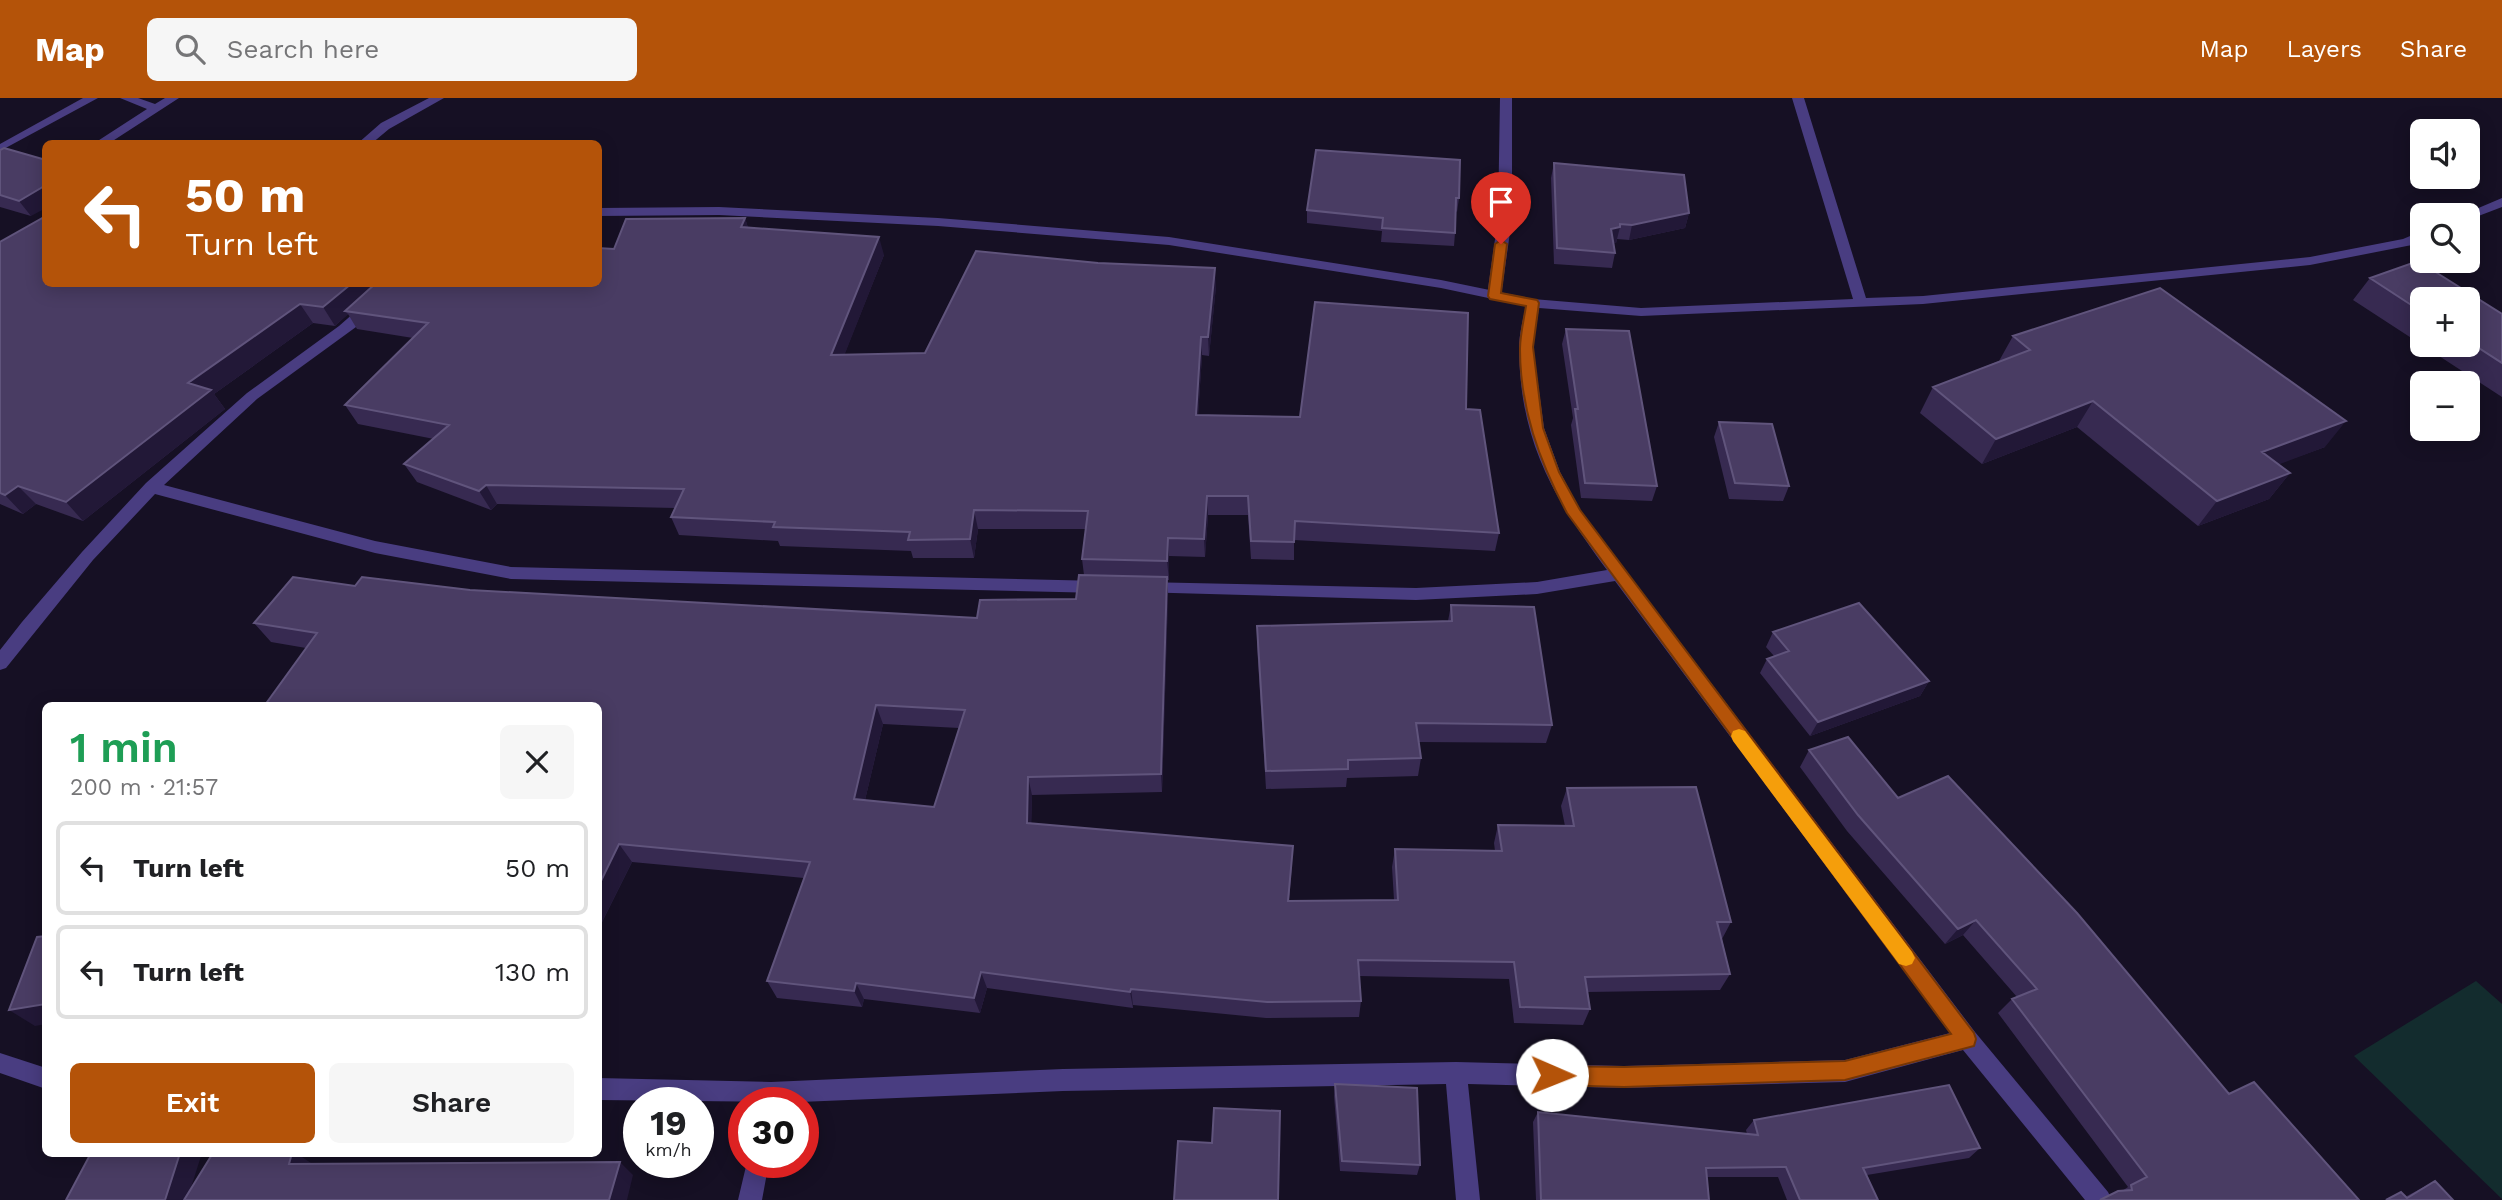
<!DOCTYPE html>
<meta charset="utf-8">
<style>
body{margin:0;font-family:"Work Sans",sans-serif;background:#f6f6f6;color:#202124;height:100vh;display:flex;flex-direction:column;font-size:26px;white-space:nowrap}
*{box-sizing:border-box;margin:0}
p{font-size:23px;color:#757577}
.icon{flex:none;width:38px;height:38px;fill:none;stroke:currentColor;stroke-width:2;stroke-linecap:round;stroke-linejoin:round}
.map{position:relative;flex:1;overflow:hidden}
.sheet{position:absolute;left:42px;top:604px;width:560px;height:455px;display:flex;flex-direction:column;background:#fff;border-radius:10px;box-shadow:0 4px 18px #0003}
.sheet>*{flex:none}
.guide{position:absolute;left:42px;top:42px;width:560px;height:147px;border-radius:10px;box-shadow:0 4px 18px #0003;background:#b45309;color:#fff;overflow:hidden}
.buttons{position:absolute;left:2410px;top:21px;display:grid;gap:14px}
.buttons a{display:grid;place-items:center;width:70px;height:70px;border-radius:10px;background:#fff;box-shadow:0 4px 18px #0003;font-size:35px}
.speed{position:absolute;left:623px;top:989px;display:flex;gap:14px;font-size:35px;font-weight:700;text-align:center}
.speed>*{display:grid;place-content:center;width:91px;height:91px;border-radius:50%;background:#fff;box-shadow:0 4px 18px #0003;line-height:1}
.speed small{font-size:18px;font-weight:400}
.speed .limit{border:10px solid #d22;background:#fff;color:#111}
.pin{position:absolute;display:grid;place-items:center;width:60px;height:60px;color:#fff;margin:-72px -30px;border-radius:50% 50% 50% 0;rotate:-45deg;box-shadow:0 0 7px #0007}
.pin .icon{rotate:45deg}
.me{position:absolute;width:77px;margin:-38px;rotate:91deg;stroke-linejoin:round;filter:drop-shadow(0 0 5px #0008)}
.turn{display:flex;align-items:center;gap:24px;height:147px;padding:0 28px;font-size:32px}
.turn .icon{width:91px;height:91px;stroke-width:2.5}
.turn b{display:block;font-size:49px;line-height:60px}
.round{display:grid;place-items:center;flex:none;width:74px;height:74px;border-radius:10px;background:#f6f6f6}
.summary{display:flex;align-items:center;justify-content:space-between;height:119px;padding:0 28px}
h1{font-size:42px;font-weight:600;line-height:52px;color:#1e9e55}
.primary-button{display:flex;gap:14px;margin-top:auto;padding:14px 28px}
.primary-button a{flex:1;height:80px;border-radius:10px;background:#b45309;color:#fff;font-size:28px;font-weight:600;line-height:80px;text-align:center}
.primary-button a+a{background:#f6f6f6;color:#202124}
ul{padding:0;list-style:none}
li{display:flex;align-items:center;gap:21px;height:94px;margin:0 14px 10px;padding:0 14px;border:4px solid #e0e0e0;border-radius:10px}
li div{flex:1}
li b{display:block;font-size:26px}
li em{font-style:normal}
header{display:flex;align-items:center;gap:42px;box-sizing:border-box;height:98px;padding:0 35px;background:#b45309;color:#fff}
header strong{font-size:33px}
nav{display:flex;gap:38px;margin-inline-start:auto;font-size:24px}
.search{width:490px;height:63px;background:#f6f6f6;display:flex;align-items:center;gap:18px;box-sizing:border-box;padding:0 24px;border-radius:10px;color:#757577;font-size:26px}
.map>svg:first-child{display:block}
.green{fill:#132c2e}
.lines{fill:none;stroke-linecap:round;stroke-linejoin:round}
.service{fill:#493d81;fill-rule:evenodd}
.minor{fill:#493d81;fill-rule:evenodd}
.wall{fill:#372a51;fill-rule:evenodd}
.shaded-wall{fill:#221837}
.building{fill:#493c63;stroke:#60547c;stroke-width:2;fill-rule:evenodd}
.route{fill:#b45309;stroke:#753606;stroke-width:2}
.slow{fill:#f59e0b}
</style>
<header>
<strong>Map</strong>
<div class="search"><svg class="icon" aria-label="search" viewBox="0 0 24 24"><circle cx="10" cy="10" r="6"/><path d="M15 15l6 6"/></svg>Search here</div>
<nav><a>Map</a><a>Layers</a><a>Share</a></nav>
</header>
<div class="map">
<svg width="2502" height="1102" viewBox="0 0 2502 1102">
<rect width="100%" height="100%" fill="#161024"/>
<path class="green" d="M 2476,883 L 2502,906 L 2502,1101 L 2354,958 Z"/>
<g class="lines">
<path class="service" d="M 83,0 L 98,0 L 0,53 L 0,46 Z
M 120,0 L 138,0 L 155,6 L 165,0 L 179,0 L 108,46 L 93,46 L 147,11 Z
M 429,0 L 444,0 L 389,31 L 371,46 L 357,46 L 381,25 Z
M 1500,0 L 1512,0 L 1512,120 L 1501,198 L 1494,202 L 1487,198 L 1498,120 Z"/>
<path class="minor" d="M 1792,0 L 1804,0 L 1866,200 L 1923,198 L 2310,159 L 2403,141 L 2422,133 L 2422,142 L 2412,147 L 2310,167 L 1923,206 L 1641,218 L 1539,210 L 1533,249 L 1544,330 L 1560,374 L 1580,412 L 1975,934 L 2108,1094 L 2112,1102 L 2085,1102 L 1963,952 L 1845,984 L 1624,990 L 1468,986 L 1480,1102 L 1456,1102 L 1446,986 L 1063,993 L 800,1004 L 598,1002 L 598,980 L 771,984 L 1063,971 L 1456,964 L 1624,968 L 1845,962 L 1950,935 L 1615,483 L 1537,496 L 1416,502 L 1137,494 L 1135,490 L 1137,486 L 1143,484 L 1416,490 L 1537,484 L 1607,472 C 1553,399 1520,344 1519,250 C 1519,237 1523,221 1526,208 L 1441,190 L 1169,147 L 938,128 L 719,117 L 598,118 L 598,110 L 719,109 L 938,120 L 1169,139 L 1441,182 L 1533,201 L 1641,210 L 1853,201 Z
M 2502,100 L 2502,109 L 2468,122 L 2468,117 L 2462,117 Z
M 387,186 L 401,186 L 367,221 L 257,301 L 164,387 L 375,443 L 511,469 L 1101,483 L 1109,489 L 1101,495 L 511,481 L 375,455 L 155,396 L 93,462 L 6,570 L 0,572 L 0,552 L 22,524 L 82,454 L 146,385 L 247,295 L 339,228 Z
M 0,955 L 46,970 L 46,991 L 0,975 Z
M 747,1064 L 769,1064 L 762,1102 L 738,1102 Z"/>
</g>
<path class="wall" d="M 0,52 L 31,118 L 0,109 Z
M 1554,65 L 1689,115 L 1685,130 L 1629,142 L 1617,141 L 1616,145 L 1614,145 L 1615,155 L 1612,170 L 1554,166 L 1551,80 Z
M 1459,100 L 1457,114 L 1456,113 L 1455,135 L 1454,148 L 1381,144 L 1382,133 L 1307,125 L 1307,112 Z
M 745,120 L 748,130 L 884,157 L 844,257 L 925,255 L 1216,188 L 1209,258 L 1202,257 L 1198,317 L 1300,319 L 1466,311 L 1499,435 L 1495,453 L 1294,442 L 1294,462 L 1251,461 L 1248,417 L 1208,417 L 1205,459 L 1169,458 L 1169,482 L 1167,482 L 1168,499 L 1162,694 L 1032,697 L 1031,726 L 1292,766 L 1289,803 L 1394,802 L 1392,769 L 1395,751 L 1495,753 L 1494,745 L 1498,727 L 1565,728 L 1561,708 L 1567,690 L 1731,824 L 1722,841 L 1730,876 L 1720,892 L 1587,894 L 1590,911 L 1583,927 L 1514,925 L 1509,881 L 1359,878 L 1361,903 L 1359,919 L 1266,920 L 1133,907 L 1133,910 L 987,890 L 980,915 L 864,901 L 862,909 L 777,900 L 767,883 L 804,780 L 632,764 L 598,832 L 598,607 L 306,550 L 271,544 L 254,525 L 355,488 L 470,492 L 977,520 L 1076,501 L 1084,477 L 1082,461 L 1086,431 L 978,431 L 974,460 L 913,460 L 911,453 L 780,448 L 778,443 L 679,437 L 671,419 L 675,410 L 497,406 L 491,412 L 417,384 L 404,366 L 434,341 L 358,326 L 345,307 L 413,240 L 357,231 L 348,216 L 335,228 L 313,225 L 214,296 L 225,311 L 83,423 L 36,406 L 23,416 L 0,406 L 0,144 L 46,186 L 598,186 L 614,151 ZM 883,626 L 959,630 L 934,709 L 865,702 Z
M 2418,163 L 2502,216 L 2502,299 L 2353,202 L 2370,180 ZM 2422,201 L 2468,201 L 2468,247 L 2422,247 Z
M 1566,231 L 1657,388 L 1652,403 L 1581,400 L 1571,327 L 1573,320 L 1562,246 Z
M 2013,238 L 2325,349 L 2278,366 L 2290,375 L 2269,401 L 2198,428 L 2077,329 L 1982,366 L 1920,315 L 1933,289 L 1999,263 Z
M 1719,324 L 1789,388 L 1783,403 L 1729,401 L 1714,339 Z
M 1451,507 L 1552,627 L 1546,645 L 1419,644 L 1421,660 L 1418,678 L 1347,680 L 1346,689 L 1266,691 L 1257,547 L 1257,528 L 1448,523 Z
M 1773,534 L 1929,583 L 1920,598 L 1810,638 L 1760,575 L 1767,561 L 1774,558 L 1766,549 Z
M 1809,652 L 1898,700 L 2229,996 L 2359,1102 L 2122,1093 L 2128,1089 L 1998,915 L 2012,901 L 2017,899 L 1963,837 L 1945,846 L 1847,733 L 1800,669 Z
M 1335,986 L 1420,1067 L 1417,1077 L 1340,1073 L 1334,998 Z
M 1538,1014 L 1747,1036 L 1746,1032 L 1754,1022 L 1980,1050 L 1969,1060 L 1867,1077 L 1878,1102 L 1787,1102 L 1778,1079 L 1707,1079 L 1709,1102 L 1536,1102 L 1533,1024 Z
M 2435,1083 L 2453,1102 L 2385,1102 L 2401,1094 L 2405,1099 Z"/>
<path class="shaded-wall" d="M 46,87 L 46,110 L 31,118 L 19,103 Z
M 1689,115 L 1685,130 L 1629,142 L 1632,127 Z
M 745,120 L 751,138 L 741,129 Z
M 1620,129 L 1616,145 L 1607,146 L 1611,131 Z
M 879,139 L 884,157 L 837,276 L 831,257 Z
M 1215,170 L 1216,188 L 1209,258 L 1208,239 Z
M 351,186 L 384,186 L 345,213 L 348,216 L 335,228 L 323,209 Z
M 300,206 L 313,225 L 214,296 L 225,311 L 83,423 L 66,404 L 188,285 Z
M 1201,239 L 1202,257 L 1197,336 L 1196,317 Z
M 2093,303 L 2077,329 L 1982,366 L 1996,341 Z
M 2346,323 L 2325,349 L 2243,380 L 2262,354 Z
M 2290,375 L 2269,401 L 2198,428 L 2217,403 Z
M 486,387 L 497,406 L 491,412 L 479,393 Z
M 18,388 L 36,406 L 23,416 L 5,397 Z
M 1207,398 L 1208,417 L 1205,459 L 1204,441 Z
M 974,412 L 978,431 L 974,460 L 970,441 Z
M 1168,440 L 1169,458 L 1169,482 L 1167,463 Z
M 1167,479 L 1168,499 L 1162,694 L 1161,676 Z
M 1929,583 L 1920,598 L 1810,638 L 1818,624 Z
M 876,607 L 883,626 L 861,719 L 854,701 Z
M 1028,679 L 1032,697 L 1031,743 L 1027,725 Z
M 619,746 L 632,764 L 598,832 L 598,789 Z
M 1976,822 L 1963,837 L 1945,846 L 1958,831 Z
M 981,874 L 987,890 L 980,915 L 974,900 Z
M 856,885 L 864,901 L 862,909 L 854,893 Z
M 1131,891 L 1133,907 L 1133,910 L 1130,894 Z
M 46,906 L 46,926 L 35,928 L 9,912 Z
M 180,1055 L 202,1055 L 187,1102 L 165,1102 Z
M 272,1055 L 296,1055 L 314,1067 L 310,1079 Z
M 620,1064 L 633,1077 L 627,1102 L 609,1102 Z"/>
<path class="building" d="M 4,50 L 46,62 L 46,87 L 19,103 L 0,97 L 0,52 Z
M 1316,52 L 1460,62 L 1459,100 L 1456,100 L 1455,135 L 1382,130 L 1383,120 L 1307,112 Z
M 1554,65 L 1684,77 L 1689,115 L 1632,127 L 1620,126 L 1620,129 L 1611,131 L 1615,155 L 1557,150 Z
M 46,118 L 46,186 L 351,186 L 323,209 L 300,206 L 188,285 L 211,292 L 66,404 L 18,388 L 5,397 L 0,395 L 0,144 Z
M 745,120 L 741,129 L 879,139 L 831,257 L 925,255 L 976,153 L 1098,165 L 1215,170 L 1208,239 L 1201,239 L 1196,317 L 1300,319 L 1315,204 L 1468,215 L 1466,311 L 1480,312 L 1499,435 L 1295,423 L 1294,444 L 1251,443 L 1248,398 L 1207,398 L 1204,441 L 1168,440 L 1167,463 L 1082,461 L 1088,413 L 974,412 L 970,441 L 908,442 L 910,434 L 773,429 L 775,424 L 671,419 L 684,391 L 486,387 L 479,393 L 404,366 L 449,327 L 345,307 L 428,225 L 345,213 L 375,186 L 598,186 L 598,150 L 614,151 L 626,121 Z
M 2418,163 L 2502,216 L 2502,265 L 2468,243 L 2468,201 L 2422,201 L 2422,214 L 2370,180 Z
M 2160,190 L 2346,323 L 2262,354 L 2290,375 L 2217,403 L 2093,303 L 1996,341 L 1933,289 L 2030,252 L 2013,238 Z
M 1566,231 L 1629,233 L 1657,388 L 1585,385 L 1575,311 L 1578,311 Z
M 1719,324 L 1772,326 L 1789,388 L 1735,385 Z
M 1079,477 L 1167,479 L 1161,676 L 1028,679 L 1027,725 L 1293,748 L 1288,803 L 1398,802 L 1395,751 L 1502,753 L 1498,727 L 1574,728 L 1567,690 L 1696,689 L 1731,824 L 1717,824 L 1730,876 L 1585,879 L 1590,911 L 1520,909 L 1514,864 L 1358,862 L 1361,903 L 1267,904 L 1131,891 L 1130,894 L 981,874 L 974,900 L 856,885 L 854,893 L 767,883 L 810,764 L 619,746 L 598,789 L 598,607 L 265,607 L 317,535 L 254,525 L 293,479 L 355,488 L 362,479 L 470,492 L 977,520 L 980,502 L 1076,501 ZM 876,607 L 965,612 L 934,709 L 854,701 Z
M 1859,505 L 1929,583 L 1818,624 L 1767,561 L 1789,553 L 1773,534 Z
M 1451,507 L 1534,509 L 1552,627 L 1416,625 L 1421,660 L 1348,662 L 1348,671 L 1266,673 L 1257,528 L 1452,523 Z
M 1848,639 L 1898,700 L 1948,678 L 2077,815 L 2229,996 L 2254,984 L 2359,1102 L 2100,1102 L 2118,1093 L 2132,1092 L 2131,1087 L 2147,1079 L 2012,901 L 2037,891 L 1976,822 L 1958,831 L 1858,717 L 1809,652 Z
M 46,838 L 46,906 L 9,912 L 37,839 Z
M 1335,986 L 1417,990 L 1420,1067 L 1342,1063 Z
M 1949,987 L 1980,1050 L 1863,1070 L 1878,1102 L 1800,1102 L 1786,1069 L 1706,1070 L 1709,1102 L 1541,1102 L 1538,1014 L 1758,1037 L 1754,1022 Z
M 1214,1010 L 1280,1013 L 1278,1102 L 1174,1102 L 1178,1043 L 1212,1045 Z
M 91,1055 L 180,1055 L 165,1102 L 66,1102 Z
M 213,1055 L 292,1055 L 289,1066 L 620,1064 L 609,1102 L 184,1102 Z
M 2435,1083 L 2453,1102 L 2386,1102 L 2401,1094 L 2407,1100 Z"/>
<path class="route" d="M 1501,142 L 1507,146 L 1501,195 L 1537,202 L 1539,205 L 1533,249 L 1543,330 L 1559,374 L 1580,412 L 1974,935 L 1976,941 L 1974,948 L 1845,982 L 1624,989 L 1552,987 L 1545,984 L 1542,977 L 1545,971 L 1552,968 L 1624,969 L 1845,963 L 1951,936 L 1567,415 C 1539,363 1520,310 1520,251 C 1520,237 1524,221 1526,208 L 1490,201 L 1488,198 L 1495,146 Z"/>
<path class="slow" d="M 1739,631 L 1745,633 L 1912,854 L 1915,860 L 1912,866 L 1906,868 L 1899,866 L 1733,643 L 1731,638 L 1733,633 Z"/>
</svg>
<div class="buttons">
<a><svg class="icon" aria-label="sound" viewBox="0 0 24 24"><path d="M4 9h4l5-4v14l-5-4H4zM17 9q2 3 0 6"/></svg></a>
<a><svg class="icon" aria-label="search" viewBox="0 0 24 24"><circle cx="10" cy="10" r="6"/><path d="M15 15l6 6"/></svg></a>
<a>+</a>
<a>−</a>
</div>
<div class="speed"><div>19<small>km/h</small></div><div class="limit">30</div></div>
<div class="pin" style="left:1501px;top:146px;background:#d93025"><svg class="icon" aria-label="arrive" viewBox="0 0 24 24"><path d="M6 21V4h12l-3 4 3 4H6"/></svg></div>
<svg class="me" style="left:1552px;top:977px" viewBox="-20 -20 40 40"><circle r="19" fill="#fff"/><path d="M0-13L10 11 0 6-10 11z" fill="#b45309"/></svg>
<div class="guide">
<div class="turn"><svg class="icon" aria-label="left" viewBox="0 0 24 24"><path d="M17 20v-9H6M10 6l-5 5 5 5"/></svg><div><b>50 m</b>Turn left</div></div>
</div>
<section class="sheet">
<div class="summary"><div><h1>1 min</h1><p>200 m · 21:57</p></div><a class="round"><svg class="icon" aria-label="close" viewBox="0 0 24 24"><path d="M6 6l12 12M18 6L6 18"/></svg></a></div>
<ul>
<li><svg class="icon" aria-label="left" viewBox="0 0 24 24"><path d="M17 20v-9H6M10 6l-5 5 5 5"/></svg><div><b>Turn left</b></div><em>50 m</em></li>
<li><svg class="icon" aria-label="left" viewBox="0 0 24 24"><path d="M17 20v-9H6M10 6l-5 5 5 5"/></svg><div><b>Turn left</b></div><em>130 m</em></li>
</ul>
<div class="primary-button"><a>Exit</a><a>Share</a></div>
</section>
</div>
